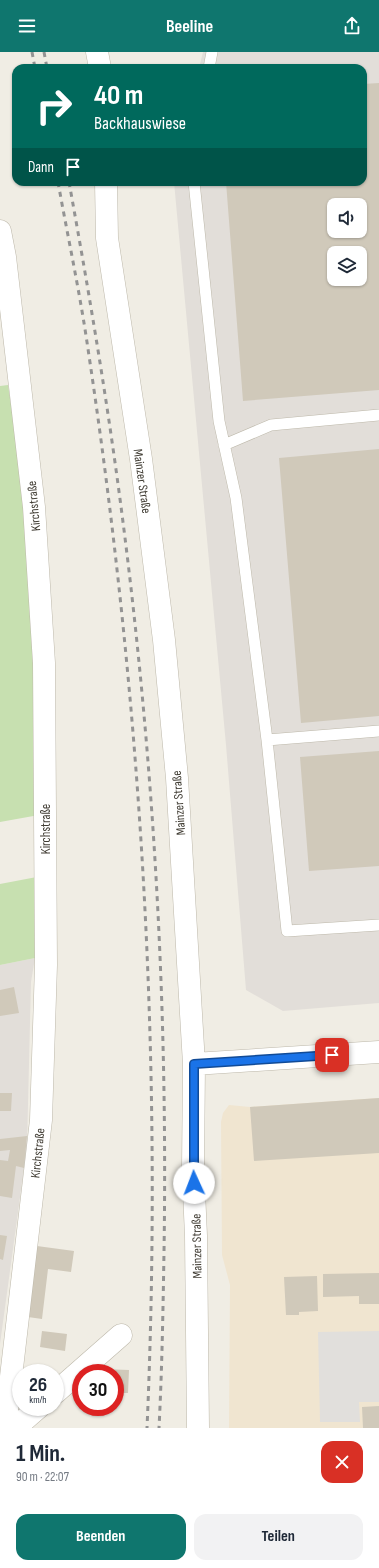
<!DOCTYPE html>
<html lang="de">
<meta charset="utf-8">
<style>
body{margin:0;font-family:"Sofia Sans Condensed",sans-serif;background:#f2f2f3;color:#1f2937;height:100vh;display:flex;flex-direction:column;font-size:15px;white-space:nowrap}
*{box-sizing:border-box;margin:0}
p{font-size:13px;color:#747a83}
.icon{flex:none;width:22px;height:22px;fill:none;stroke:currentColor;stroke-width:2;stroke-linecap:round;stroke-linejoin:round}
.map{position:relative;height:1376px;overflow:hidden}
.details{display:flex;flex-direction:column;background:#fff;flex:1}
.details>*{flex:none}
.top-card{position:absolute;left:12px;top:12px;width:355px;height:122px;border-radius:12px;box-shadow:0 1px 3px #0004;background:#00695c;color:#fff;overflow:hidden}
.buttons{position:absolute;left:327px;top:146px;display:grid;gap:8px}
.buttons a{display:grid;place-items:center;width:40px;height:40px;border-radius:8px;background:#fff;box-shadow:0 1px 3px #0004;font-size:20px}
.speed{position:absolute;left:12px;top:1312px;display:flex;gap:8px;font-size:20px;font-weight:700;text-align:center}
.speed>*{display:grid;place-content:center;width:52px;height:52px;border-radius:50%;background:#fff;box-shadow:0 1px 3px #0004;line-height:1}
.speed small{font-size:10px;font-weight:400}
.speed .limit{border:6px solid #d22;background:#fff;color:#111}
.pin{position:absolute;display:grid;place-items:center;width:34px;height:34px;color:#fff;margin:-17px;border-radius:8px;box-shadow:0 2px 6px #0006}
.me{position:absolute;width:44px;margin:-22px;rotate:358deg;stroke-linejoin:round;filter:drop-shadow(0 0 3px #0008)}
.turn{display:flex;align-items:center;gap:14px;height:84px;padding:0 16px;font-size:18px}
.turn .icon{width:52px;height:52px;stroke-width:2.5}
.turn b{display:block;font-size:28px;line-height:34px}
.then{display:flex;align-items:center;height:38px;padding:0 16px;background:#0003;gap:8px;font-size:15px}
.round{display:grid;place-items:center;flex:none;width:42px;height:42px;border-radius:12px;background:#f2f2f3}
.overview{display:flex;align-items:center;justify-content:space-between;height:68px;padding:0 16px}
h1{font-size:24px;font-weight:700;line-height:30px}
.primary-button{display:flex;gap:8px;margin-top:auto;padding:8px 16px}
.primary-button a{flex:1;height:46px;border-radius:12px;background:#0f766e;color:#fff;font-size:16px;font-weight:700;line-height:46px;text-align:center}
.primary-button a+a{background:#f2f2f3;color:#1f2937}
header{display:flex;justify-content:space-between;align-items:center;height:52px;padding:0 16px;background:#0f766e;color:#fff;font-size:18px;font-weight:700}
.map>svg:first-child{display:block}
.commercial{fill:#f0e5d0}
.industrial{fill:#e2ded9;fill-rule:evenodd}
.green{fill:#c7e0b0}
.parking{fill:#e1dfdc}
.building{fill:#d0c9ba;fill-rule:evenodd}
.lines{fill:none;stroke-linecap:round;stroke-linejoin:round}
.service-casing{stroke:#bdb8aa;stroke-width:12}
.minor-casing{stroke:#bdb8aa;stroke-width:23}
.service{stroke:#fff;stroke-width:11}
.minor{stroke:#fff;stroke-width:22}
.rail{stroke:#939393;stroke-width:3;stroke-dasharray:5 5;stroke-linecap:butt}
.route-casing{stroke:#114b97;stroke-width:10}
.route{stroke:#1a73e8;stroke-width:7}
.labels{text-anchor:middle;stroke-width:4;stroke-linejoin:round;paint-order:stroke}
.street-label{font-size:13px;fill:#413d34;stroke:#fff}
</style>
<header><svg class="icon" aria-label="menu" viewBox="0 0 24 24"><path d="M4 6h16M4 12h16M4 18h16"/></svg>Beeline<svg class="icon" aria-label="share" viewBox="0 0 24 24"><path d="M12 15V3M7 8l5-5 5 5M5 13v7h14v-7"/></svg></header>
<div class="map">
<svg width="379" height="1376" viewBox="0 0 379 1376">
<rect width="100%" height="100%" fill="#f0ede4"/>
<path class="commercial" d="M 379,1046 L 379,1376 L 229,1376 L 230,1233 L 222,1203 L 221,1070 L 223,1061 L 229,1053 L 250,1055 Z"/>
<path class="industrial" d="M 203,0 L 379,0 L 379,951 L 283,959 L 246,938 L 226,693 L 174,130 L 363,130 L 363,16 L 199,16 ZM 334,153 L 360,153 L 360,179 L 334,179 ZM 334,201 L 360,201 L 360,227 L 334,227 Z
M 35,906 L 31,930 L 27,1094 L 0,1292 L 0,913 Z"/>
<path class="green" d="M 8,333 L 28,461 L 39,763 L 0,770 L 0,334 Z
M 42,824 L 35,906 L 0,913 L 0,832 Z"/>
<path class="parking" d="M 379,1279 L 379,1350 L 359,1350 L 360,1370 L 320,1370 L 318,1280 Z"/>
<path class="building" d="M 379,31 L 379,338 L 243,349 L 226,130 L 363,130 L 363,32 ZM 334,153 L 360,153 L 360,179 L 334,179 ZM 334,201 L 360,201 L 360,227 L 334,227 Z
M 379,397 L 379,664 L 301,671 L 279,406 Z
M 379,699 L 379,814 L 309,819 L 300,705 Z
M 14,935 L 19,961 L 0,964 L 0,938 Z
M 0,1041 L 12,1041 L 11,1059 L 0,1059 Z
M 379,1046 L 379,1101 L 254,1109 L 250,1055 Z
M 27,1084 L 24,1116 L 16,1114 L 12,1146 L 0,1144 L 0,1108 L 8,1109 L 10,1098 L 0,1099 L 0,1087 Z
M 0,1183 L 7,1184 L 3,1208 L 0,1207 Z
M 37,1194 L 74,1199 L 71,1220 L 48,1217 L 42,1267 L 28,1265 Z
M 379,1221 L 379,1252 L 359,1252 L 359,1244 L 323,1245 L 323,1222 Z
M 317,1224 L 318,1259 L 299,1260 L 299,1263 L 286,1263 L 284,1225 Z
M 42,1279 L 67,1282 L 65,1299 L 40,1295 Z
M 103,1317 L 129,1318 L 128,1341 L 115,1341 L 115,1321 L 103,1321 Z
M 379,1354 L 379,1376 L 363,1376 L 362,1355 Z"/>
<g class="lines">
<defs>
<path id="service" d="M 209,16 L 212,0
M 194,130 L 219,369 L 236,446 L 267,688 L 287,879 L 379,873
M 224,393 L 271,373 L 379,363
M 267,688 L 379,679"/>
<path id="minor" d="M 97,0 L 100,16
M 106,130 L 107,186 L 141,407 L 164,588 L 177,726 L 194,1012 L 193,1117 L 196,1184 L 198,1376
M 0,179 L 5,205 L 34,455 L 44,611 L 46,913 L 41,1068 L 5,1376
M 194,1012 L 379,1000
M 55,1341 L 121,1283
M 15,1376 L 39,1355"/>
</defs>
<use href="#service" class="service-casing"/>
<use href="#minor" class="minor-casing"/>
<use href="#service" class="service"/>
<use href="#minor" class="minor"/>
<path class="rail" d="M 32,0 L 35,16
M 44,0 L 47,16
M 58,130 C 68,186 80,241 88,297 C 142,656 163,1013 147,1376
M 69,130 C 88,235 106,341 120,447 C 153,696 168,949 164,1200 C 163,1259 162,1317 159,1376"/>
</g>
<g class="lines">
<defs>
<path id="route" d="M 194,1131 L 194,1012 L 332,1003"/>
</defs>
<use href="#route" class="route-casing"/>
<use href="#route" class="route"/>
</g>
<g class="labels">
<g class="street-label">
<text transform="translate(143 429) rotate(82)" y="5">Mainzer Straße</text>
<text transform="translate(33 454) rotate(-95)" y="5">Kirchstraße</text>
<text transform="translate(178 751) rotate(-94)" y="5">Mainzer Straße</text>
<text transform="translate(45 777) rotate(-90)" y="5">Kirchstraße</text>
<text transform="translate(37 1101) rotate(-84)" y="5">Kirchstraße</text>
<text transform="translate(196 1194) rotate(-91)" y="5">Mainzer Straße</text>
</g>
</g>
</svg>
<div class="buttons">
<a><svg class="icon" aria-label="sound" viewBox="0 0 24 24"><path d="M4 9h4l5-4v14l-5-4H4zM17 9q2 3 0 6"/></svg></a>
<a><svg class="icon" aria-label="layers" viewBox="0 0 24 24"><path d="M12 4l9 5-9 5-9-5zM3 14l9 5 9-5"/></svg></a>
</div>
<div class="speed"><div>26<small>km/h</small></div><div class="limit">30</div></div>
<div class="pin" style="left:332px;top:1003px;background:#d93025"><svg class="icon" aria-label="arrive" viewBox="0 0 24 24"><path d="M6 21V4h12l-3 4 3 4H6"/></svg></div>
<svg class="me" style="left:194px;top:1131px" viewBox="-20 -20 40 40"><circle r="19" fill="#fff"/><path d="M0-13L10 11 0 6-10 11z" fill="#1a73e8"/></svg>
<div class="top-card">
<div class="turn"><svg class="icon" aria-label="right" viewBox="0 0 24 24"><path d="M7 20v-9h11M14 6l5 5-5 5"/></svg><div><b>40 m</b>Backhauswiese</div></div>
<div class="then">Dann<svg class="icon" aria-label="arrive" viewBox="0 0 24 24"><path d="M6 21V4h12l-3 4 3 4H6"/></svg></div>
</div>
</div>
<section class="details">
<div class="overview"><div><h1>1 Min.</h1><p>90 m · 22:07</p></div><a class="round" style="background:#d93025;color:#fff"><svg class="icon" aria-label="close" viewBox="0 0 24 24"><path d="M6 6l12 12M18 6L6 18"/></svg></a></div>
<div class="primary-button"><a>Beenden</a><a>Teilen</a></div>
</section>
